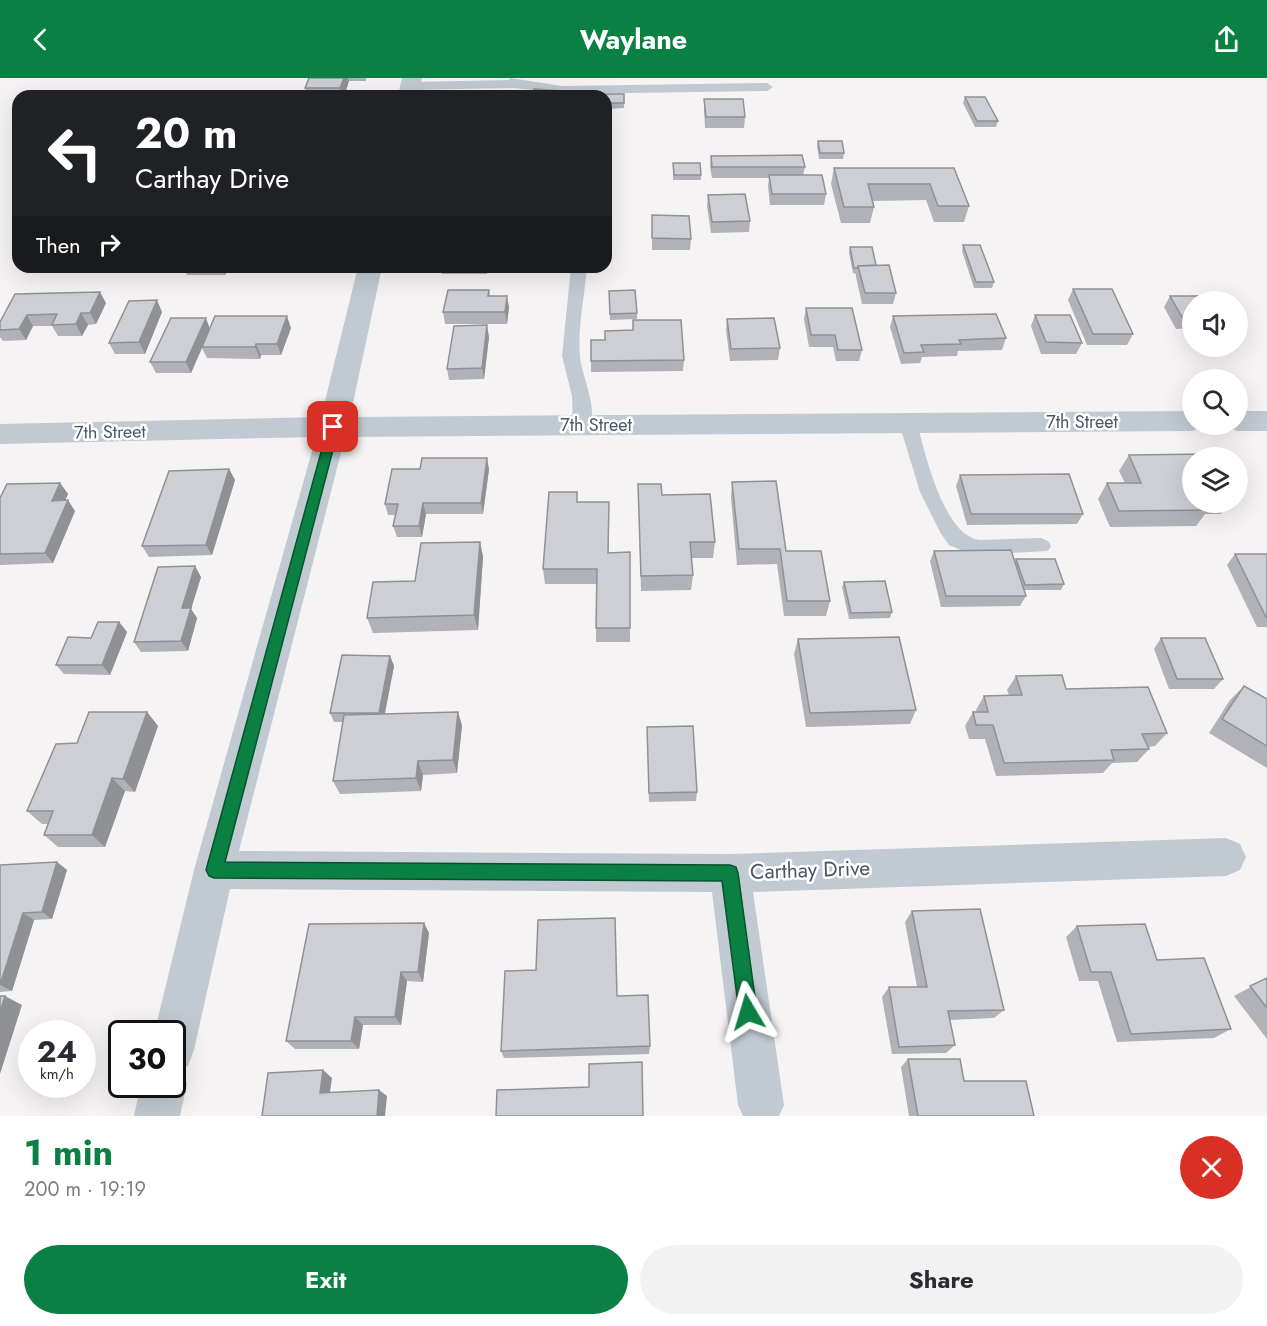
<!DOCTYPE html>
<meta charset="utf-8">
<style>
body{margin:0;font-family:Jost,sans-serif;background:#f2f2f3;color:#2b2b33;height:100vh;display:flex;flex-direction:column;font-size:22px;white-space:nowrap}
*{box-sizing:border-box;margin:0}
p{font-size:20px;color:#7c7c81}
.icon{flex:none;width:33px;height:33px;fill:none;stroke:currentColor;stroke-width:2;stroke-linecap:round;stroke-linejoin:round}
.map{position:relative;height:1038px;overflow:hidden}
.drawer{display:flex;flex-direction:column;background:#fff;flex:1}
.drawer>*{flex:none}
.banner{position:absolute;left:12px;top:12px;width:600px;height:183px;border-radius:18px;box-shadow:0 6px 24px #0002;background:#202124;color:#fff;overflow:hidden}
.controls{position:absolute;left:1182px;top:213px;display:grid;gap:12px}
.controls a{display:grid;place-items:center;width:66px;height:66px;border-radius:50%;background:#fff;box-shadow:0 6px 24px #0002;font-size:30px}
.speed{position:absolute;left:18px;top:942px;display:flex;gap:12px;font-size:30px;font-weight:700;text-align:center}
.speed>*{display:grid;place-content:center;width:78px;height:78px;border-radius:50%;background:#fff;box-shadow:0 6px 24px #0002;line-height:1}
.speed small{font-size:15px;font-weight:400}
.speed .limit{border:3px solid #111;border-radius:9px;background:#fff;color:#111}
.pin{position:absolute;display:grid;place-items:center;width:51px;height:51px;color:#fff;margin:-26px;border-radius:12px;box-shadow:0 3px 9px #0006}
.me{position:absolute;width:66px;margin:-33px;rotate:353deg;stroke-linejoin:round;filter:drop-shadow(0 0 4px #0008)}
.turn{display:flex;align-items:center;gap:21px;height:126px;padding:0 24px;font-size:27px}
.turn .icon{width:78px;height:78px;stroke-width:2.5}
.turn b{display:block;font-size:42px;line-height:51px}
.then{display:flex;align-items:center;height:57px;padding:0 24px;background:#0003;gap:12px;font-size:22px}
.round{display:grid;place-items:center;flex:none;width:63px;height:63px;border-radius:32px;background:#f2f2f3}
.head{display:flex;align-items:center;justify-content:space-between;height:102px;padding:0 24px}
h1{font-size:36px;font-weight:700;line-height:45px;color:#0b8043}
.button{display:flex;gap:12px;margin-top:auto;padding:12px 24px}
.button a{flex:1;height:69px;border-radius:36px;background:#0b8043;color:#fff;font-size:24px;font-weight:700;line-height:69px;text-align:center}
.button a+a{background:#f2f2f3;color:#2b2b33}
header{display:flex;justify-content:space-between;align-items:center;height:78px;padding:0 24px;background:#0b8043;color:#fff;font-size:27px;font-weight:700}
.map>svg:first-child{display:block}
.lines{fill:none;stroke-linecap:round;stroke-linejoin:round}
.lane{fill:#c1cad2;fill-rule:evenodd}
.street{fill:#c1cad2;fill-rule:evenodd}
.wall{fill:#b0b2b7}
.shaded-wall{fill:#909195}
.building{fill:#cdcfd5;stroke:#909195;stroke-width:1.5}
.route{fill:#0b8043;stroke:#07532c;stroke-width:1.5}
.labels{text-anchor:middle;stroke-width:5;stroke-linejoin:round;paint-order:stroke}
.street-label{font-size:18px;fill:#4a5661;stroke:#fff}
.near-street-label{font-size:21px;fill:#4a5661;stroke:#fff}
</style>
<header><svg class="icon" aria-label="back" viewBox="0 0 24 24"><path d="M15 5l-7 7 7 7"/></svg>Waylane<svg class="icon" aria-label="share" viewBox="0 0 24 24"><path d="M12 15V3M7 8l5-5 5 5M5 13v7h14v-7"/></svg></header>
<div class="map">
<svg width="1267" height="1038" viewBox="0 0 1267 1038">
<rect width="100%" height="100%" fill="#f5f3f3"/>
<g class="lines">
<path class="lane" d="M 510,0 L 562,8 L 767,5 L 773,9 L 767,13 L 562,16 L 515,10 L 411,12 L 405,8 L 411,4 L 509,2 Z
M 571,189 L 587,189 C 585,215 577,254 580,279 C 582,299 600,334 588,352 L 576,352 L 573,348 L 572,318 L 562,278 Z
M 908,339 L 914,341 L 917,345 C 925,375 944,460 981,462 L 1041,460 L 1048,463 L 1051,468 L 1048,473 L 973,477 L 949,467 L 940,454 L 920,414 L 899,345 L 902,341 Z"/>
<path class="street" d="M 402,0 L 422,0 L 418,18 L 398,18 Z
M 358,189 L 382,189 L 350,339 L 1192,333 L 1192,346 L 1204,346 L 1202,350 L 1192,353 L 345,359 L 239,773 L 730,776 L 1226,760 L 1240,766 L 1246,779 L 1240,792 L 1226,798 L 753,814 L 784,1027 L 779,1038 L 743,1038 L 738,1027 L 712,814 L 230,811 L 194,972 L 188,988 L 180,991 L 187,1006 L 180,1038 L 134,1038 L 141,1006 L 172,1006 L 172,956 L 154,956 L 194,792 L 316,359 L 0,366 L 0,346 L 321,339 Z
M 1238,333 L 1267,333 L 1267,353 L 1238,353 L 1228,350 L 1226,346 L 1238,346 Z"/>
</g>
<path class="wall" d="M 309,0 L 366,0 L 366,3 L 349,3 L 344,18 L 302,18 L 306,15 L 305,10 Z
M 624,16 L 624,30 L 606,31 L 606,18 Z
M 965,19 L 998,43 L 996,49 L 975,49 L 963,25 Z
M 704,21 L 745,39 L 744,50 L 705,50 L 704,32 Z
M 818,63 L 844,75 L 843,81 L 819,81 L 817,68 Z
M 711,78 L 805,89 L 803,97 L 826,116 L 824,127 L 770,127 L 768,108 L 769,100 L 712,100 L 710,89 Z
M 673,85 L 701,97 L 701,102 L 673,102 Z
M 834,90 L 954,90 L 969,128 L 964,144 L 934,144 L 926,122 L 872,123 L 874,129 L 870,145 L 841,145 L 831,106 Z
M 708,117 L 750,143 L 749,154 L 711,155 L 707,128 Z
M 652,137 L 691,161 L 690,172 L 652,172 Z
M 963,167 L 994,204 L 992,210 L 974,210 L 962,173 Z
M 850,169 L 876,187 L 896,215 L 893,226 L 862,226 L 856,199 L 856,196 L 853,195 L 849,175 Z
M 89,189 L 120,189 L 118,193 L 91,193 Z
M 184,189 L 228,189 L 225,197 L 187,197 Z
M 440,189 L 488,189 L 487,196 L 442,196 Z
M 1073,211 L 1133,256 L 1127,267 L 1087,267 L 1068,222 Z
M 489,212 L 490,218 L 509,229 L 507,246 L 445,246 L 443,234 Z
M 609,213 L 637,235 L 637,241 L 610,242 Z
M 15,216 L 106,225 L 96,246 L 88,247 L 82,258 L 58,258 L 52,248 L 33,248 L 26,262 L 3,263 L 0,259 L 0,244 Z
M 1170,218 L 1192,224 L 1192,250 L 1176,251 L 1164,229 Z
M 806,230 L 862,272 L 859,283 L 836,283 L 833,269 L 809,269 L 804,241 Z
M 162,234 L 145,276 L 115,276 L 109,265 Z
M 1035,237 L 1082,265 L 1076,276 L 1041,276 L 1031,248 Z
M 893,238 L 1006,260 L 1002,272 L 958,273 L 957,278 L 922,279 L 920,285 L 901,286 L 890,249 Z
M 727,241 L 780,270 L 778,282 L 730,283 L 726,252 Z
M 1238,244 L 1242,252 L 1238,260 Z
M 210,250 L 291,250 L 281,277 L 261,277 L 260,281 L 207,280 L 202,270 L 191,295 L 156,295 L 150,284 Z
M 489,259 L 484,301 L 449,302 L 447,291 Z
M 684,282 L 683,293 L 591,294 L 591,283 Z
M 1129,377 L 1192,424 L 1229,424 L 1221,436 L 1205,436 L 1196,448 L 1110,449 L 1098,421 L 1107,405 L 1125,405 L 1119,393 Z
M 229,391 L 235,402 L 212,477 L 149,479 L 142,468 Z
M 489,391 L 483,436 L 426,436 L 422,459 L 397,459 L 393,448 L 395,437 L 388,437 L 385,426 Z
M 960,397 L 1083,436 L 1077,446 L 967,447 L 956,408 Z
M 732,404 L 786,473 L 830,523 L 826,538 L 784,538 L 777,486 L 737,487 L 731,420 Z
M 60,405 L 68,416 L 65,422 L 75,433 L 53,485 L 0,487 L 0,420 Z
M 638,406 L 662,417 L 715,464 L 713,480 L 691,480 L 693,497 L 691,512 L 641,513 Z
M 578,424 L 609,424 L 609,475 L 630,474 L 630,564 L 596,564 L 596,550 L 597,506 L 545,506 L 543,491 Z
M 480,464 L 483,479 L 478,552 L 373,555 L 367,540 L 415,503 Z
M 934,473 L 1015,484 L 1016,481 L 1064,506 L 1061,512 L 1024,512 L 1026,518 L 1020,528 L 941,529 L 930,483 Z
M 1235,476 L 1267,476 L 1267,549 L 1257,549 L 1227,487 Z
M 201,499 L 191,531 L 197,540 L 188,573 L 141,574 L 134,564 Z
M 844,504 L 892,534 L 890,540 L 849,541 L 842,509 Z
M 119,544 L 127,554 L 110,597 L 64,596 L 56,587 L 91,560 Z
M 1161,560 L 1223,601 L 1214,611 L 1169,611 L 1154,571 Z
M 798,561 L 916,632 L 910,646 L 806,649 L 794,576 Z
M 390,578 L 394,588 L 385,636 L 458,634 L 462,648 L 457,695 L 423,697 L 421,713 L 340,716 L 333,703 L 343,644 L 334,644 L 330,635 Z
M 1016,598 L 1066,611 L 1167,655 L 1155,668 L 1148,669 L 1149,671 L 1137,684 L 1112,685 L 1103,695 L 996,698 L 985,661 L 969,661 L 965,648 L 973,634 L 977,634 L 976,632 L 984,618 L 1009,617 L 1007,612 Z
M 1244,608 L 1267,621 L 1267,690 L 1209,655 L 1230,622 Z
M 147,634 L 158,648 L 135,714 L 125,713 L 105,769 L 58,769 L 44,757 L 48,746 L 42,746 L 27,733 L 77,665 Z
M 647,649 L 697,714 L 696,723 L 649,724 Z
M 57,784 L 67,792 L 52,841 L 34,842 L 12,913 L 0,914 L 0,787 Z
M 912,833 L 1004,932 L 994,940 L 950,942 L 955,967 L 946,975 L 892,976 L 882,919 L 889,909 L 917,909 L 905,844 Z
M 424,845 L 429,855 L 423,904 L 407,903 L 401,947 L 363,947 L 359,971 L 295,971 L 286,963 Z
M 1077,848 L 1231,951 L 1214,960 L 1117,964 L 1098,903 L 1079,903 L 1066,859 Z
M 536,892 L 617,918 L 650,968 L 649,976 L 504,980 L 501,973 Z
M 1267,900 L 1267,961 L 1234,918 Z
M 908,981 L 964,1003 L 1034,1038 L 909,1038 L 901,989 Z"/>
<path class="shaded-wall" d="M 344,0 L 348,0 L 349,3 L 344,18 L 342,18 L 340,10 Z
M 221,189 L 228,189 L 225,197 Z
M 100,214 L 106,225 L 96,246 L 90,235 Z
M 507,218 L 509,229 L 507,246 L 505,234 Z
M 157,222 L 162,234 L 145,276 L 139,264 Z
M 81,235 L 88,247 L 82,258 L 76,246 Z
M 27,237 L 33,248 L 26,262 L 19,251 Z
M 287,238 L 291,250 L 281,277 L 277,266 Z
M 206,240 L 210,251 L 191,295 L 186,284 Z
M 487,247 L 489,259 L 484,301 L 482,290 Z
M 256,266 L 261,277 L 260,281 L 255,269 Z
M 487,380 L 489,391 L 483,436 L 481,425 Z
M 229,391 L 235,402 L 212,477 L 206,467 Z
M 60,405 L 68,416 L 60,434 L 52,423 Z
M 68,422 L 75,433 L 53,485 L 45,475 Z
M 423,425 L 426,436 L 422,459 L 419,448 Z
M 480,464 L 483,479 L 478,552 L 474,537 Z
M 195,488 L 201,499 L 191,531 L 197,540 L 188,573 L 181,563 L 182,530 Z
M 119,544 L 127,554 L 110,597 L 102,587 Z
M 390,578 L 394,588 L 383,644 L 379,635 Z
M 147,634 L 158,648 L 135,714 L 123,701 Z
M 458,634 L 462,648 L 457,695 L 453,682 Z
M 418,683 L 423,697 L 421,713 L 416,700 Z
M 112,700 L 125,713 L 105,769 L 92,757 Z
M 57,784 L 67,792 L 52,841 L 42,834 Z
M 23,835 L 34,842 L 12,913 L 0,907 Z
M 424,845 L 429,855 L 423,904 L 418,894 Z
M 401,894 L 407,903 L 401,947 L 395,939 Z
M 5,918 L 22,927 L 0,996 L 0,934 Z
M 355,939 L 363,947 L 359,971 L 351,963 Z
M 323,992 L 332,1000 L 329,1021 L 320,1015 Z
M 379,1012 L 387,1018 L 385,1038 L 377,1038 Z"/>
<path class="building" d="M 309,0 L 344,0 L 340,10 L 305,10 Z
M 534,11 L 577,14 L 576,18 L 534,18 Z
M 483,13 L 510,13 L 509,18 L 482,18 Z
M 303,15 L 336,15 L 335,18 L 302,18 Z
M 603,16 L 624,16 L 624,25 L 606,25 L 606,18 L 603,18 Z
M 965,19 L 985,19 L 998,43 L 977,43 Z
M 704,21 L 743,21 L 745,39 L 706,39 Z
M 818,63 L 842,63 L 844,75 L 820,75 Z
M 802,77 L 805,89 L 712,89 L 711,78 Z
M 673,85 L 700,85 L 701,97 L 674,97 Z
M 834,90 L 954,90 L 969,128 L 938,128 L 930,106 L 868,106 L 874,129 L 844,129 Z
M 769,97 L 822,97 L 826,116 L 772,116 Z
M 745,116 L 750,143 L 712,144 L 708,117 Z
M 652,137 L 689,138 L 691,161 L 652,160 Z
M 963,167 L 980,167 L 994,204 L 976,204 Z
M 850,169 L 872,169 L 876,187 L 858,188 L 858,190 L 854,190 Z
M 889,187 L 896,215 L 865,215 L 858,188 Z
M 1073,211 L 1112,211 L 1133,256 L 1093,256 Z
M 448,212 L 489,212 L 488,218 L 507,218 L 505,234 L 443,234 Z
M 635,212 L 637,235 L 610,236 L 609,213 Z
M 100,214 L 90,235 L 81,235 L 76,246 L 52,247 L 57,236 L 27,237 L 19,251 L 0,252 L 0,244 L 15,216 Z
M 1170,218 L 1222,218 L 1226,224 L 1192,224 L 1192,239 L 1182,239 Z
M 157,222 L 139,264 L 109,265 L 129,223 Z
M 806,230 L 852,230 L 862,272 L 838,272 L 835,257 L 811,257 Z
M 996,236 L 1006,260 L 959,262 L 961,266 L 921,267 L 924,274 L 904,275 L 893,238 Z
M 1035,237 L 1070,237 L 1082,265 L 1046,264 Z
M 215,238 L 287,238 L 277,266 L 256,266 L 255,269 L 202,269 Z
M 171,240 L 206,240 L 186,284 L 150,284 Z
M 774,240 L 780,270 L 731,271 L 727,241 Z
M 633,242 L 681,242 L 684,282 L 591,283 L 591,262 L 605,262 L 605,253 L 633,252 Z
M 1238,244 L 1242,252 L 1238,252 Z
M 487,247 L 482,290 L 447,291 L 454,248 Z
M 1209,376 L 1211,380 L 1192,380 L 1192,424 L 1204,424 L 1208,432 L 1119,433 L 1107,405 L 1141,405 L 1129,377 Z
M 422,380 L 487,380 L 481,425 L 423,425 L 419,448 L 393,448 L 398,426 L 385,426 L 392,391 L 420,391 Z
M 229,391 L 206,467 L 142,468 L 169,393 Z
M 1069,396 L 1083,436 L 971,436 L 960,397 Z
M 776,403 L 786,473 L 821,473 L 830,523 L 787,523 L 780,471 L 739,471 L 732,404 Z
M 60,405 L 52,423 L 68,422 L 45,475 L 0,476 L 0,420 L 7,406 Z
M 638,406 L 661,406 L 662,417 L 710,416 L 715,464 L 690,464 L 693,497 L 641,498 Z
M 549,414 L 577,414 L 577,424 L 609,424 L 608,475 L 630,474 L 630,550 L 596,550 L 597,491 L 543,491 Z
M 480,464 L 474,537 L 367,540 L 373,504 L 415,503 L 421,465 Z
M 1011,472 L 1026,518 L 946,518 L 934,473 Z
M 1235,476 L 1267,476 L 1267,539 L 1266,539 Z
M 1016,481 L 1055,481 L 1064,506 L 1025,507 Z
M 195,488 L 182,530 L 191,530 L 181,563 L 134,564 L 158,489 Z
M 885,503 L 892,534 L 851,535 L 844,504 Z
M 98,544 L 119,544 L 102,587 L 56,587 L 68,559 L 91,560 Z
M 899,559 L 916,632 L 810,635 L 798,561 Z
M 1161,560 L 1205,560 L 1223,601 L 1177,601 Z
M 342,577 L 390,578 L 379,635 L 330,635 Z
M 1062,597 L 1066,611 L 1148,609 L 1167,655 L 1142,656 L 1149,671 L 1111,672 L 1114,682 L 1004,685 L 993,647 L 976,647 L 973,634 L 988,634 L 984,618 L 1022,617 L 1016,598 Z
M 1244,608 L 1267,621 L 1267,668 L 1222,641 Z
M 89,634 L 147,634 L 123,701 L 112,700 L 92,757 L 44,757 L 53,733 L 27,733 L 56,666 L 77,665 Z
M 458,634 L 453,682 L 418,683 L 416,700 L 333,703 L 344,637 Z
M 693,648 L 697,714 L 649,715 L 647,649 Z
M 57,784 L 42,834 L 23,835 L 0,907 L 0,787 Z
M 980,831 L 1004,932 L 948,933 L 955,967 L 899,969 L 889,909 L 927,909 L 912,833 Z
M 615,840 L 617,918 L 648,917 L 650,968 L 501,973 L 505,893 L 536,892 L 538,842 Z
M 424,845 L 418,894 L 401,894 L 395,939 L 355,939 L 351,963 L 286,963 L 309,846 Z
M 1145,846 L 1157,882 L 1204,880 L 1231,951 L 1131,956 L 1111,894 L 1091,894 L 1077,848 Z
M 1267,900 L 1267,930 L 1250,908 Z
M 0,918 L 5,918 L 0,934 Z
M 908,981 L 960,981 L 964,1003 L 1026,1003 L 1034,1038 L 918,1038 Z
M 642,984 L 643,1038 L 496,1038 L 497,1012 L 589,1009 L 589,986 Z
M 323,992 L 320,1015 L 379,1012 L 377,1038 L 262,1038 L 268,995 Z"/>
<path class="route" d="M 333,345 L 339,349 L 225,784 L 730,787 L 736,789 L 738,795 L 757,934 L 755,940 L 748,943 L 742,940 L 739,934 L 722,803 L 214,800 L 209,798 L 206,792 L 328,349 Z"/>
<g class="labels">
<g class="street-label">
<text x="1082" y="350">7th Street</text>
<text x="596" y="353">7th Street</text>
<text transform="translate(110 354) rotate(-1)" y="6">7th Street</text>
</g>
<g class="near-street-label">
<text transform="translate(810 792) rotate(-2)" y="7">Carthay Drive</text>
</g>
</g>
</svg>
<div class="controls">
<a><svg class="icon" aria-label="sound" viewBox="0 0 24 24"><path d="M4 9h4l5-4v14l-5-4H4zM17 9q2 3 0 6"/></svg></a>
<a><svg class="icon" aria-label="search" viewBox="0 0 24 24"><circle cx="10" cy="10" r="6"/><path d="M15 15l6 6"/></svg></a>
<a><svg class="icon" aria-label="layers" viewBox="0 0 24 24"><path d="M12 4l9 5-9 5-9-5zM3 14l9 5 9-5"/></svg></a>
</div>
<div class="speed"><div>24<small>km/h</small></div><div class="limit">30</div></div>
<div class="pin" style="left:333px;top:349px;background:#d93025"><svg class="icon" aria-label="arrive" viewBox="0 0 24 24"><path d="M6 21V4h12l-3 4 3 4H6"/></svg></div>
<svg class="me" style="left:748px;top:934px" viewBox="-20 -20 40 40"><path d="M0-17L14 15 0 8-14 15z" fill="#0b8043" stroke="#fff" stroke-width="4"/></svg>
<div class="banner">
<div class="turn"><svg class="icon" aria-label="left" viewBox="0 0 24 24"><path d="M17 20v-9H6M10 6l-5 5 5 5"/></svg><div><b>20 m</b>Carthay Drive</div></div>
<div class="then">Then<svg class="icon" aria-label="right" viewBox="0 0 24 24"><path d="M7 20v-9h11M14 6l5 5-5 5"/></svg></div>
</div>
</div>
<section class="drawer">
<div class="head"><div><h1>1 min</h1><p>200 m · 19:19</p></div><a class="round" style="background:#d93025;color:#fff"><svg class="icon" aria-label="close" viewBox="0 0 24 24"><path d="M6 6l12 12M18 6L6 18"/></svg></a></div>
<div class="button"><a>Exit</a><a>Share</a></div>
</section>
